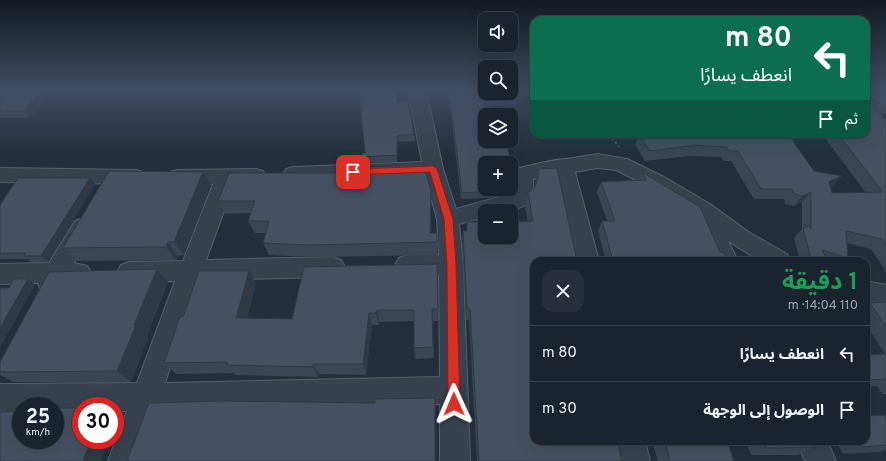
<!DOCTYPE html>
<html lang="ar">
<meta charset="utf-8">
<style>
body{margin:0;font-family:Overpass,"Noto Sans Arabic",sans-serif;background:#282f3a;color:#f1f3f6;direction:rtl;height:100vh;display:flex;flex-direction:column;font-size:15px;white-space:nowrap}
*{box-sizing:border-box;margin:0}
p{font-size:13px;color:#a0a4aa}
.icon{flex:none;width:22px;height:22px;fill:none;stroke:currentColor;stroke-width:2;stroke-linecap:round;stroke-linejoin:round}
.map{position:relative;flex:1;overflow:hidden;direction:ltr}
.details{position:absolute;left:530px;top:257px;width:340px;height:188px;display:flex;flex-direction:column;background:#1b232e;border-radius:12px;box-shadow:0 4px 16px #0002,0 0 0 1px #39404a;direction:rtl}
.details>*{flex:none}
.top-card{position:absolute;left:530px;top:16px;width:340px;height:122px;border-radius:12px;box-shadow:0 4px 16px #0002,0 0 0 1px #39404a;direction:rtl;background:#0b6e4f;color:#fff;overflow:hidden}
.buttons{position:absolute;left:478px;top:12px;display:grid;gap:8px}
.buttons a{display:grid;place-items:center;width:40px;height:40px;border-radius:8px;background:#1b232e;box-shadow:0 4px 16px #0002,0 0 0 1px #39404a;font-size:20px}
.speed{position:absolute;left:12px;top:397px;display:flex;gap:8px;font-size:20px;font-weight:700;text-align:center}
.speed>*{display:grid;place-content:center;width:52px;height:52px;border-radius:50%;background:#1b232e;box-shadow:0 4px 16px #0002,0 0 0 1px #39404a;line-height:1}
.speed small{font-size:10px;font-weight:400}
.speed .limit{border:6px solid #d22;background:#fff;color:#111}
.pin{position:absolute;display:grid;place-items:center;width:34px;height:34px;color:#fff;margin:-17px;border-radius:8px;box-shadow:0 2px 6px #0006}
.me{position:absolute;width:44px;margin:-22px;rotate:359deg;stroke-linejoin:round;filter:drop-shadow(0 0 3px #0008)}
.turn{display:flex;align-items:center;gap:14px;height:84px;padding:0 12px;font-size:18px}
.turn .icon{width:52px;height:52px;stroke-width:2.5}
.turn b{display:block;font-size:28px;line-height:34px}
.then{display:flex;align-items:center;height:38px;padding:0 12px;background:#0003;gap:8px;font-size:15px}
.round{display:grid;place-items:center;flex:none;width:42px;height:42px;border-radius:12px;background:#282f3a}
.overview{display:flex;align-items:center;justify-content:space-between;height:68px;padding:0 12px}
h1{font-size:24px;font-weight:700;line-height:30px;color:#1e9e55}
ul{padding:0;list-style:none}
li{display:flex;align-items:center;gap:12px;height:56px;padding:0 12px;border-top:1px solid #39404a}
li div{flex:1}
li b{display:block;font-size:15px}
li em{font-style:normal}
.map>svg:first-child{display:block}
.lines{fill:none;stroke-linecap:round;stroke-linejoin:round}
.minor-casing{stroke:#565f6c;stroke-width:2}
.path{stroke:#44595c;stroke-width:2;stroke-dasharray:2.5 2.5;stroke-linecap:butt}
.minor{fill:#38414e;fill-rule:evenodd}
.wall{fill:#3b4654}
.shaded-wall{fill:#303945}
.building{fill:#455162;stroke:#303945}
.route{fill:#d93025;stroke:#8d1f18}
</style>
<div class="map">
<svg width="886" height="461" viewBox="0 0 886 461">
<rect width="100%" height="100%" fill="#242f3e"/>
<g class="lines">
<defs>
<path id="minor" d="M 408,90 L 426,90 L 443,169 L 456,209 L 513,193 L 513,177 L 519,168 C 527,166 561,158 567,159 L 597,154 L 627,159 L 664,177 L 710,204 L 750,233 L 787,254 L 791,261 L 760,261 L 728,241 L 738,261 L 714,261 L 695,216 L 650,187 L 616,170 L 597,168 L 575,172 L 599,261 L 575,261 L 555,175 L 533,179 C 533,184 534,190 533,195 C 531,212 498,211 485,211 L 485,217 L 459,224 L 463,265 L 470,461 L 440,461 L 440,404 L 155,411 L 138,461 L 108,461 L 127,411 L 115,411 L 115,406 L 81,406 L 81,411 L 55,412 L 55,406 L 21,406 L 21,412 L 0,412 L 0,384 L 137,383 L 175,281 L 129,282 L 121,279 L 117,272 L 121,265 L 129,262 L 183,261 L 213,184 L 177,184 L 170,182 L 167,177 L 170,172 L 177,170 L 256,169 L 263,171 L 266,176 L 263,181 L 256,183 L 234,184 L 206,260 L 333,257 L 341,260 L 345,267 L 341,274 L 333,277 L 199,280 L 165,383 L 440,377 L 439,275 L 407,275 L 399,272 L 395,265 L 399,258 L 407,255 L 439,255 L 437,219 L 425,176 L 293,181 L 286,179 L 283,174 L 286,169 L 293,167 L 422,162 Z
M 0,168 L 136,170 L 143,172 L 146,177 L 143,182 L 136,184 L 0,182 Z
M 83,218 L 91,221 L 94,227 L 74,263 L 87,266 L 91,273 L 87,280 L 79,283 L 63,283 L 57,292 L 49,295 L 41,292 L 38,283 L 0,284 L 0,264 L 49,263 L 75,221 Z
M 866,281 L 886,285 L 886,307 L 866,301 Z
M 615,441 L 645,441 L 650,461 L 620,461 Z
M 796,441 L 827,441 L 836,461 L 805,461 Z"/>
</defs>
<use href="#minor" class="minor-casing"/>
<path class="path" d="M 487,107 L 489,115
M 609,134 L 619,147"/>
<use href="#minor" class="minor"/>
</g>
<path class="wall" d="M 448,90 L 485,90 L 534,95 L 516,99 L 516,104 L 487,107 L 485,115 L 512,192 L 491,198 L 461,199 Z
M 886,90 L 886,113 L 879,114 L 886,121 L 886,271 L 871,249 L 847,243 L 848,258 L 845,261 L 800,261 L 794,238 L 802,229 L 802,202 L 794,206 L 785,204 L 784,199 L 754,199 L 731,161 L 724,161 L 721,157 L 689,156 L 645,161 L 635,145 L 639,134 L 788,134 L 814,171 L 832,186 L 831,187 L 832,193 L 866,193 L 822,134 L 866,134 L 866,92 Z
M 0,92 L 51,92 L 30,118 L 0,118 Z
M 397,103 L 414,134 L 415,141 L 398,142 L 397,162 L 363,163 L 362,157 L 365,153 Z
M 538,169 L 622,461 L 477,461 L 469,320 L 466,320 L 462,244 L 463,231 L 466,231 L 467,222 L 528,221 L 525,207 L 528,193 L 535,188 L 535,183 Z
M 396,171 L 431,191 L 431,233 L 437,242 L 437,255 L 313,257 L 269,255 L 263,243 L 266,233 L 255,233 L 248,221 L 251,213 L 225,214 L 218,201 L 352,173 Z
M 642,172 L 720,252 L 728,261 L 606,261 L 598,231 L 602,221 L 607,221 L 597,192 L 601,182 L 639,181 Z
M 90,178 L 95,184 L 48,262 L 31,262 L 28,259 L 0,259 L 0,205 Z
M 211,185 L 184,255 L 178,256 L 176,260 L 77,261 L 63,248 Z
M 437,264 L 438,321 L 433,321 L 434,358 L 415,359 L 414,348 L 414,321 L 379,322 L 379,325 L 372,325 L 366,375 L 319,374 L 318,377 L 236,375 L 234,373 L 176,374 L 164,363 L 183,317 L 256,283 L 247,318 L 292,319 Z
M 157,269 L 168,282 L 147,335 L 148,337 L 131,382 L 13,382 L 0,375 L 0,362 Z
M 886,302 L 886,394 L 882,394 L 877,386 L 866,387 L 866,355 L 885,354 L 866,325 L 866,306 L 870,303 Z
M 886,419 L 886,450 L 880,452 L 843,454 L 836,441 L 866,441 Z
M 652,441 L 727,441 L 734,461 L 658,461 Z
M 746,441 L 813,441 L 816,447 L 798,455 L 751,455 Z"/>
<path class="shaded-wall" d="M 42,90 L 50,90 L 51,92 L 30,118 L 24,111 Z
M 529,90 L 534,90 L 534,95 L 516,99 L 517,98 L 515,93 Z
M 397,136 L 398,142 L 397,162 Z
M 203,172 L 211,185 L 184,255 L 174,242 Z
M 842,176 L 832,186 L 820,192 L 829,182 Z
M 90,178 L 95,184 L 48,262 L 41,256 Z
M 513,185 L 512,192 L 491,198 L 492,191 L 499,189 L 511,189 L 511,186 Z
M 431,191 L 431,245 L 430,233 Z
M 811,192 L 802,202 L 794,206 L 803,196 Z
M 168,242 L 178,256 L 176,260 L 166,247 Z
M 157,269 L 168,282 L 147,335 L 148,337 L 131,382 L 117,371 L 134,325 Z
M 249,271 L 256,283 L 244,329 L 236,318 Z
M 28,279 L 35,285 L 0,348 L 0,328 Z
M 377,310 L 379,322 L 379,325 L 376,313 Z
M 369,313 L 372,325 L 366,375 L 363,364 Z
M 313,364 L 319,374 L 318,377 L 313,367 Z
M 115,413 L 118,415 L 115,424 Z
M 91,440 L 109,440 L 101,461 L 83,461 Z"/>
<path class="building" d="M 2,90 L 42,90 L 24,111 L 0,111 L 0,92 Z
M 359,90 L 396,90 L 397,103 L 408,102 L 414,134 L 397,136 L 397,155 L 362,157 L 362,153 L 365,153 Z
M 449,90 L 485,90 L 485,93 L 511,93 L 511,90 L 529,90 L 515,93 L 517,98 L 485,100 L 489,115 L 485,115 L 485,141 L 506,141 L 513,169 L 513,185 L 511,186 L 511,163 L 485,163 L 485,189 L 499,189 L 492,191 L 462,193 Z
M 886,90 L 886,107 L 884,107 L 866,93 L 866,92 Z
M 866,99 L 886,121 L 886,245 L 882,239 L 846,231 L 848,258 L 822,250 L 828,261 L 811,261 L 811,258 L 803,228 L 809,226 L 811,229 L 811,192 L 803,196 L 794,194 L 792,189 L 761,189 L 738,151 L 730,151 L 727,147 L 695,145 L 650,151 L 639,134 L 788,134 L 814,171 L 842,176 L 829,182 L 832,193 L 883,192 L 838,134 L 866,134 Z
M 396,166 L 396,171 L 425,170 L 431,191 L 430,233 L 437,233 L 437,242 L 309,245 L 263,243 L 269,221 L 248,221 L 255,201 L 218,201 L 229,173 L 359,173 L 360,167 Z
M 557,168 L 577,261 L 534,261 L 534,441 L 617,441 L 622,461 L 479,461 L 470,309 L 467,309 L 463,231 L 467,231 L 467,222 L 485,222 L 485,237 L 511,237 L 511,222 L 533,221 L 528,193 L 535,187 L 538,179 L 538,169 Z
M 109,171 L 203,172 L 174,242 L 168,242 L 166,247 L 63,248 Z
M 642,172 L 700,207 L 720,252 L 724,253 L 728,261 L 613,261 L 602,221 L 615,221 L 601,182 L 646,180 Z
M 18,178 L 90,178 L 41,256 L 24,256 L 26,253 L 0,253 L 0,205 Z
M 437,264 L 438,309 L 432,309 L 433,347 L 414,348 L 414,310 L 377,310 L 376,313 L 369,313 L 363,364 L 313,364 L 313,367 L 227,365 L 227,362 L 164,363 L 180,317 L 183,317 L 199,271 L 249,271 L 236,318 L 292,319 L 304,267 Z
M 157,269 L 134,325 L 136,325 L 117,371 L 0,372 L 0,362 L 49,272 Z
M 13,279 L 28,279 L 0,328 L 0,288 L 9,288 Z
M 886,302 L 886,327 L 870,303 Z
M 886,354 L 886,379 L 866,380 L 866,355 Z
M 435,398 L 435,461 L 127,461 L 149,403 L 224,401 L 375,403 L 375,399 Z
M 55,408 L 81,408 L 81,440 L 91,440 L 83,461 L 0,461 L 0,412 L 21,411 L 21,440 L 55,440 Z
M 884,415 L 886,419 L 886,445 L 863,447 L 860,441 L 866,441 L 866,416 Z
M 665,441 L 727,441 L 734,461 L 670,461 Z
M 764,441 L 813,441 L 816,447 L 766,448 Z"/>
<linearGradient id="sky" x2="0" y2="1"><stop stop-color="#141a22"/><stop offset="0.58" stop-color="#3f4d63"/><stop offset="1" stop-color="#3f4d63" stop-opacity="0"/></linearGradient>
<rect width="886" height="154" fill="url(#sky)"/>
<path class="route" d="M 433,166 L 437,169 L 453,219 L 456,265 L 460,404 L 458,408 L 454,410 L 450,408 L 448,404 L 447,265 L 444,219 L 430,172 L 353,175 L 349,172 L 353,169 Z"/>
</svg>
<div class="buttons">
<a><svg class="icon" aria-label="sound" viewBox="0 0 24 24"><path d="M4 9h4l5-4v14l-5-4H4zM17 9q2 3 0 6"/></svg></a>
<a><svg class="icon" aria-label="search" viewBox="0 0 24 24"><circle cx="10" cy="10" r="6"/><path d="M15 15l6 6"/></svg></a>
<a><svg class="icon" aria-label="layers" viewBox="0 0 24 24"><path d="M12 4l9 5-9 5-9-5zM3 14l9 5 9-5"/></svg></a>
<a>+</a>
<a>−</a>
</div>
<div class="speed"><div>25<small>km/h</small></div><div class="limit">30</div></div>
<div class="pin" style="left:353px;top:172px;background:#d93025"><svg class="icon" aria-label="arrive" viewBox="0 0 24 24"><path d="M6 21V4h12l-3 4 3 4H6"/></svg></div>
<svg class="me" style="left:454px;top:404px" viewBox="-20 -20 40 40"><path d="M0-17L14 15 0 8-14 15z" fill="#d93025" stroke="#fff" stroke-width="4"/></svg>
<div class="top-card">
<div class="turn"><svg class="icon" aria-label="left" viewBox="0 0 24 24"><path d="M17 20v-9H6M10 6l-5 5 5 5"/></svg><div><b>80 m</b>انعطف يسارًا</div></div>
<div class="then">ثم<svg class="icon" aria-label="arrive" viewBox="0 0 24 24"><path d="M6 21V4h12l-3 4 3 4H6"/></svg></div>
</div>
<section class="details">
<div class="overview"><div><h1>1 دقيقة</h1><p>110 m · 14:04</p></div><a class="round"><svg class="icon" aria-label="close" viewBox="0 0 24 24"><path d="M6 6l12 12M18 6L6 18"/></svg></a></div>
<ul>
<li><svg class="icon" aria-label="left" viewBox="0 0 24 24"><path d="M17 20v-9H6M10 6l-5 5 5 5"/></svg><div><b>انعطف يسارًا</b></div><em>80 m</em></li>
<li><svg class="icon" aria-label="arrive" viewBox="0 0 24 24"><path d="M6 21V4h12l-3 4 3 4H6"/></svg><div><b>الوصول إلى الوجهة</b></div><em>30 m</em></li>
</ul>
</section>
</div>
